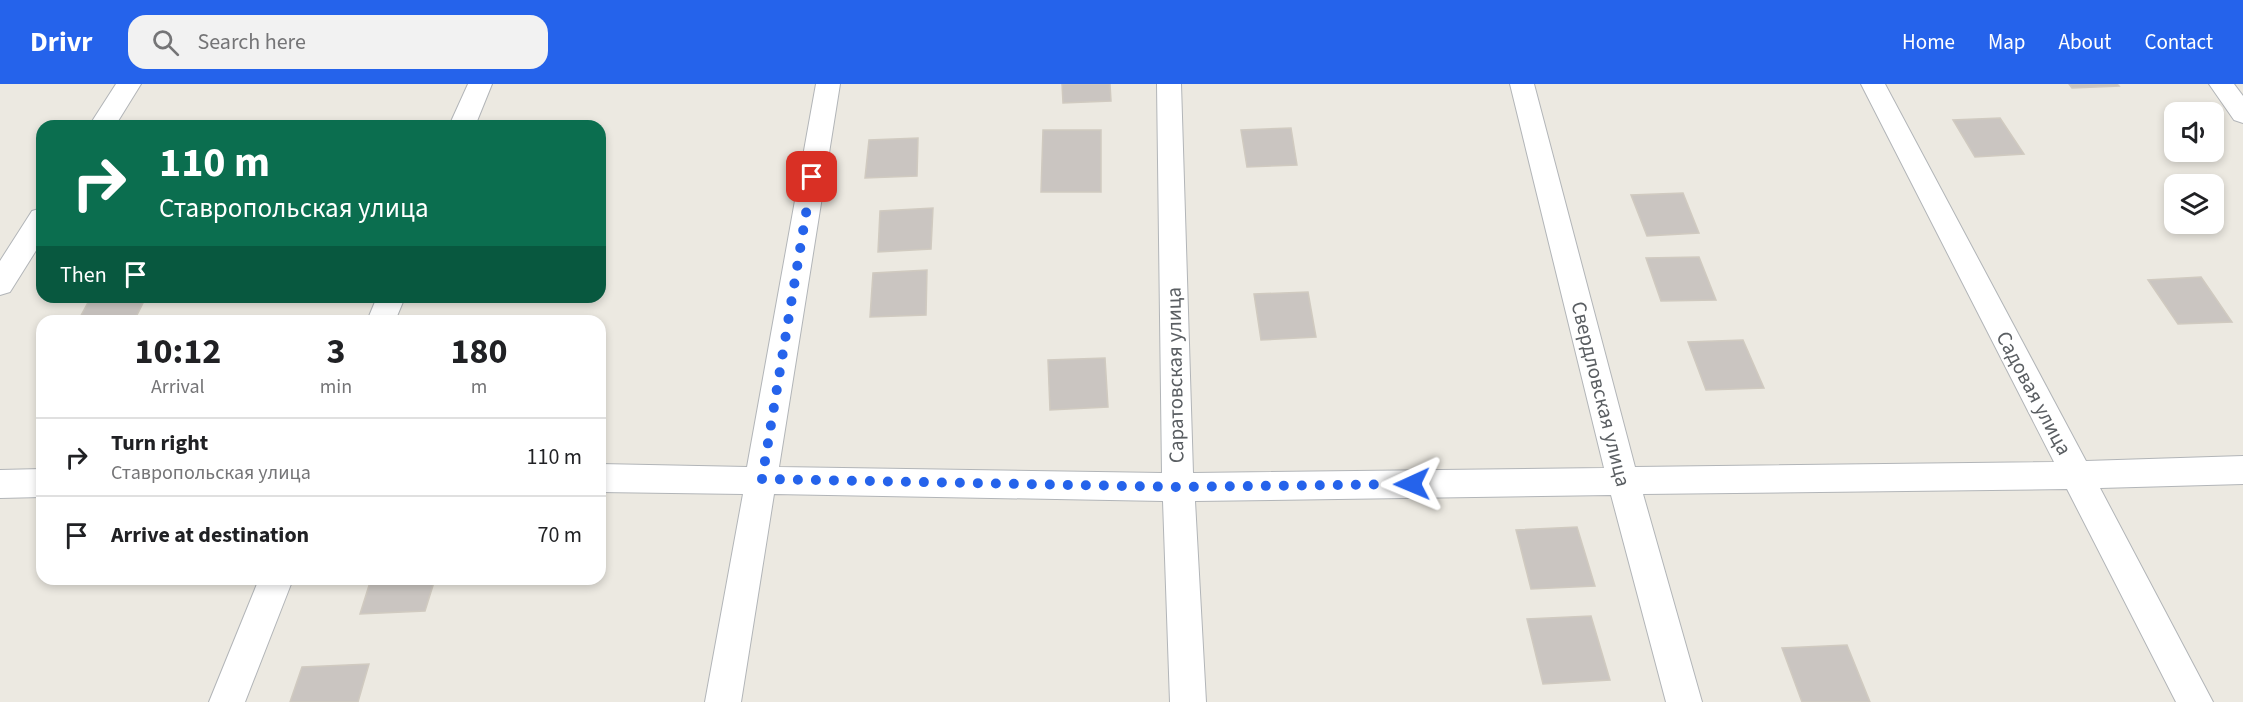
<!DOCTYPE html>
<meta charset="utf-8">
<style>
body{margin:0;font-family:"Source Sans 3",sans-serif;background:#f2f2f2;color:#202124;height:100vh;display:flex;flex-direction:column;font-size:22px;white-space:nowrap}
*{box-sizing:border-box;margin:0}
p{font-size:20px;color:#757577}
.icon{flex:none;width:33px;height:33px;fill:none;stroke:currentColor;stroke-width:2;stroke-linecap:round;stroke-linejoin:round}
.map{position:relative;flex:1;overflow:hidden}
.details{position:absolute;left:36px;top:231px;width:570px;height:270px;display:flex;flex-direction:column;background:#fff;border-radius:18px;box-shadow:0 3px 9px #0003}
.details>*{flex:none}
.guide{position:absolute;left:36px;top:36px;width:570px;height:183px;border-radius:18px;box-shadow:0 3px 9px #0003;background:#0b6e4f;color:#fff;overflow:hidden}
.buttons{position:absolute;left:2164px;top:18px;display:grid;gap:12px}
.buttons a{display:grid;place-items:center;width:60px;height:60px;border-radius:12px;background:#fff;box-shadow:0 3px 9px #0003;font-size:30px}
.pin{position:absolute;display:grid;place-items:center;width:51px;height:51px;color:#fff;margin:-26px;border-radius:12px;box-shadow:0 3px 9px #0006}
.me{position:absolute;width:66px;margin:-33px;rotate:269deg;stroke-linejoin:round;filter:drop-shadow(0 0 4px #0008)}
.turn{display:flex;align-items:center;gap:21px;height:126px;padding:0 24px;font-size:27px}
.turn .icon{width:78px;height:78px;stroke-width:2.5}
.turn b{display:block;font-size:42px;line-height:51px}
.then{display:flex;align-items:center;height:57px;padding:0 24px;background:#0003;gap:12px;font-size:22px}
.eta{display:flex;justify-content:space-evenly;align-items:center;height:102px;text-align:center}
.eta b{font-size:36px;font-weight:700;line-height:42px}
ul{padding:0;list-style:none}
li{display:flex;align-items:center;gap:18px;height:78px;padding:0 24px;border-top:2px solid #e0e0e0}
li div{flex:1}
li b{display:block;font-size:22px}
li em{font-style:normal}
header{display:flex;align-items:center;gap:36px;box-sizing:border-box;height:84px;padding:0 30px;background:#2563eb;color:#fff}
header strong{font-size:28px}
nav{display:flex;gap:33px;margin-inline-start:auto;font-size:21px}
.search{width:420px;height:54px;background:#f2f2f2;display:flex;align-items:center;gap:15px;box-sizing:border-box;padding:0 21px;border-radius:18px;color:#757577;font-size:22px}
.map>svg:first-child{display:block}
.building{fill:#cac5c1;stroke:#d0cac0;stroke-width:1.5}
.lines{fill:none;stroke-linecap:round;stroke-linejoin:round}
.street-casing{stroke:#b2b5b8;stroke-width:2}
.street{fill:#fff;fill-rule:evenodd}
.route{stroke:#2563eb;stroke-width:10;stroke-dasharray:0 18}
.labels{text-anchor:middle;stroke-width:4.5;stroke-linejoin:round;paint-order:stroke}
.street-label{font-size:21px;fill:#5a5e62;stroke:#fff}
</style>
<header>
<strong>Drivr</strong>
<div class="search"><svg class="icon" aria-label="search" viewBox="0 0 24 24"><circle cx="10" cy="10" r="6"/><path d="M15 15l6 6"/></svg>Search here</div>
<nav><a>Home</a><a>Map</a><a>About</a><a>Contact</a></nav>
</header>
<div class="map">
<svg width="2243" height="618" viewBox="0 0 2243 618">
<rect width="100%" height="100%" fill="#ece9e1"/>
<path class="building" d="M 1062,0 L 1110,0 L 1111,17 L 1063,19 Z
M 2069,0 L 2117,0 L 2119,2 L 2072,4 Z
M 2000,34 L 2024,70 L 1975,73 L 1953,36 Z
M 1291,44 L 1297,81 L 1247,83 L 1241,46 Z
M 1043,46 L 1101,46 L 1101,108 L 1041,108 Z
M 918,54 L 917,92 L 865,94 L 869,56 Z
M 1683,109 L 1699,149 L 1647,152 L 1631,111 Z
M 933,124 L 931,165 L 878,168 L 880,127 Z
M 1699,173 L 1716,216 L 1661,217 L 1646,174 Z
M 927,186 L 926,231 L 870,233 L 873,189 Z
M 2201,193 L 2232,238 L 2178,240 L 2148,196 Z
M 1308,208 L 1316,253 L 1261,256 L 1254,210 Z
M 91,213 L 146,213 L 134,237 L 78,237 Z
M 1743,256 L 1764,304 L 1706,306 L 1688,258 Z
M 1105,274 L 1108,323 L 1050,326 L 1048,276 Z
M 1577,443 L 1595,502 L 1531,505 L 1516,446 Z
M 371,495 L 435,495 L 425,527 L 360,530 Z
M 1591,532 L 1610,596 L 1543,600 L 1527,535 Z
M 1847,561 L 1870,618 L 1802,618 L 1782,564 Z
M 369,580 L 358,618 L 290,618 L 302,583 Z"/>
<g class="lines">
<defs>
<path id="street" d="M 116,0 L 141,0 L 115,42 L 89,42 Z
M 468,0 L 492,0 L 475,42 L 449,42 Z
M 816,0 L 840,0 L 779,383 L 1162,389 L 1157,0 L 1181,0 L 1193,389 L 1604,384 L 1510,0 L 1534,0 L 1635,383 L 2054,378 L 1861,0 L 1885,0 L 2086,377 L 2243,372 L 2243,400 L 2100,404 L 2213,618 L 2176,618 L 2067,405 L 1643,410 L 1702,618 L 1666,618 L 1611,411 L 1195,417 L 1206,618 L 1170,618 L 1163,417 L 774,410 L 741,618 L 705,618 L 743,410 L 600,408 L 600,380 L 747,383 Z
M 2209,0 L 2234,0 L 2243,12 L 2243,39 L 2234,36 Z
M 42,124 L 42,157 L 10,208 L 0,211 L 0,177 L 32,127 Z
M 377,213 L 405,213 L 395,237 L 367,237 Z
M 42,385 L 42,413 L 0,414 L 0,386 Z
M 259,495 L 293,495 L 245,618 L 209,618 Z"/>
</defs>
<use href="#street" class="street-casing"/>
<use href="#street" class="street"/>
</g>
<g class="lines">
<path class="route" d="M 812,93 L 762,395 L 1178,403 L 1412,400"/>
</g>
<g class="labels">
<g class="street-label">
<text transform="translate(1175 291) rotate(-91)" y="7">Саратовская улица</text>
<text transform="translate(2034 309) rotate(62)" y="7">Садовая улица</text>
<text transform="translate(1601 310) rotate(76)" y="7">Свердловская улица</text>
</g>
</g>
</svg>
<div class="buttons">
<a><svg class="icon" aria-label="sound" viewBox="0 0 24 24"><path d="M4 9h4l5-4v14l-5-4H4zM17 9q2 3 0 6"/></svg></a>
<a><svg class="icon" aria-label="layers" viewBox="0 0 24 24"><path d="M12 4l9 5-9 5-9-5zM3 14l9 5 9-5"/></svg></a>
</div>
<div class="pin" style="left:812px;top:93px;background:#d93025"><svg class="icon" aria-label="arrive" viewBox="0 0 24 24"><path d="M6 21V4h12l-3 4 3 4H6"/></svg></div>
<svg class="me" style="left:1412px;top:400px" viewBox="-20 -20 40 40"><path d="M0-17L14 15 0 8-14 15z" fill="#2563eb" stroke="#fff" stroke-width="4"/></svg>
<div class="guide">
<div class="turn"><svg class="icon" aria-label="right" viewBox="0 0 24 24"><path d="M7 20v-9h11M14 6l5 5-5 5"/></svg><div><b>110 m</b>Ставропольская улица</div></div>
<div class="then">Then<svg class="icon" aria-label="arrive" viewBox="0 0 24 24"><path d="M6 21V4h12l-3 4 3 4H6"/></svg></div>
</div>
<section class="details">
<div class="eta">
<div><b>10:12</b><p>Arrival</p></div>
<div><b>3</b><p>min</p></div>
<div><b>180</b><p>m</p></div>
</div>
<ul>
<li><svg class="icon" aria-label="right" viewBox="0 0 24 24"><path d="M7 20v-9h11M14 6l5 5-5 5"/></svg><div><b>Turn right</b><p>Ставропольская улица</p></div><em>110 m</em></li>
<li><svg class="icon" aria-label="arrive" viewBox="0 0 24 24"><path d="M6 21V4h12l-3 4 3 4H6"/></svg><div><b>Arrive at destination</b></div><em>70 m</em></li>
</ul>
</section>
</div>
